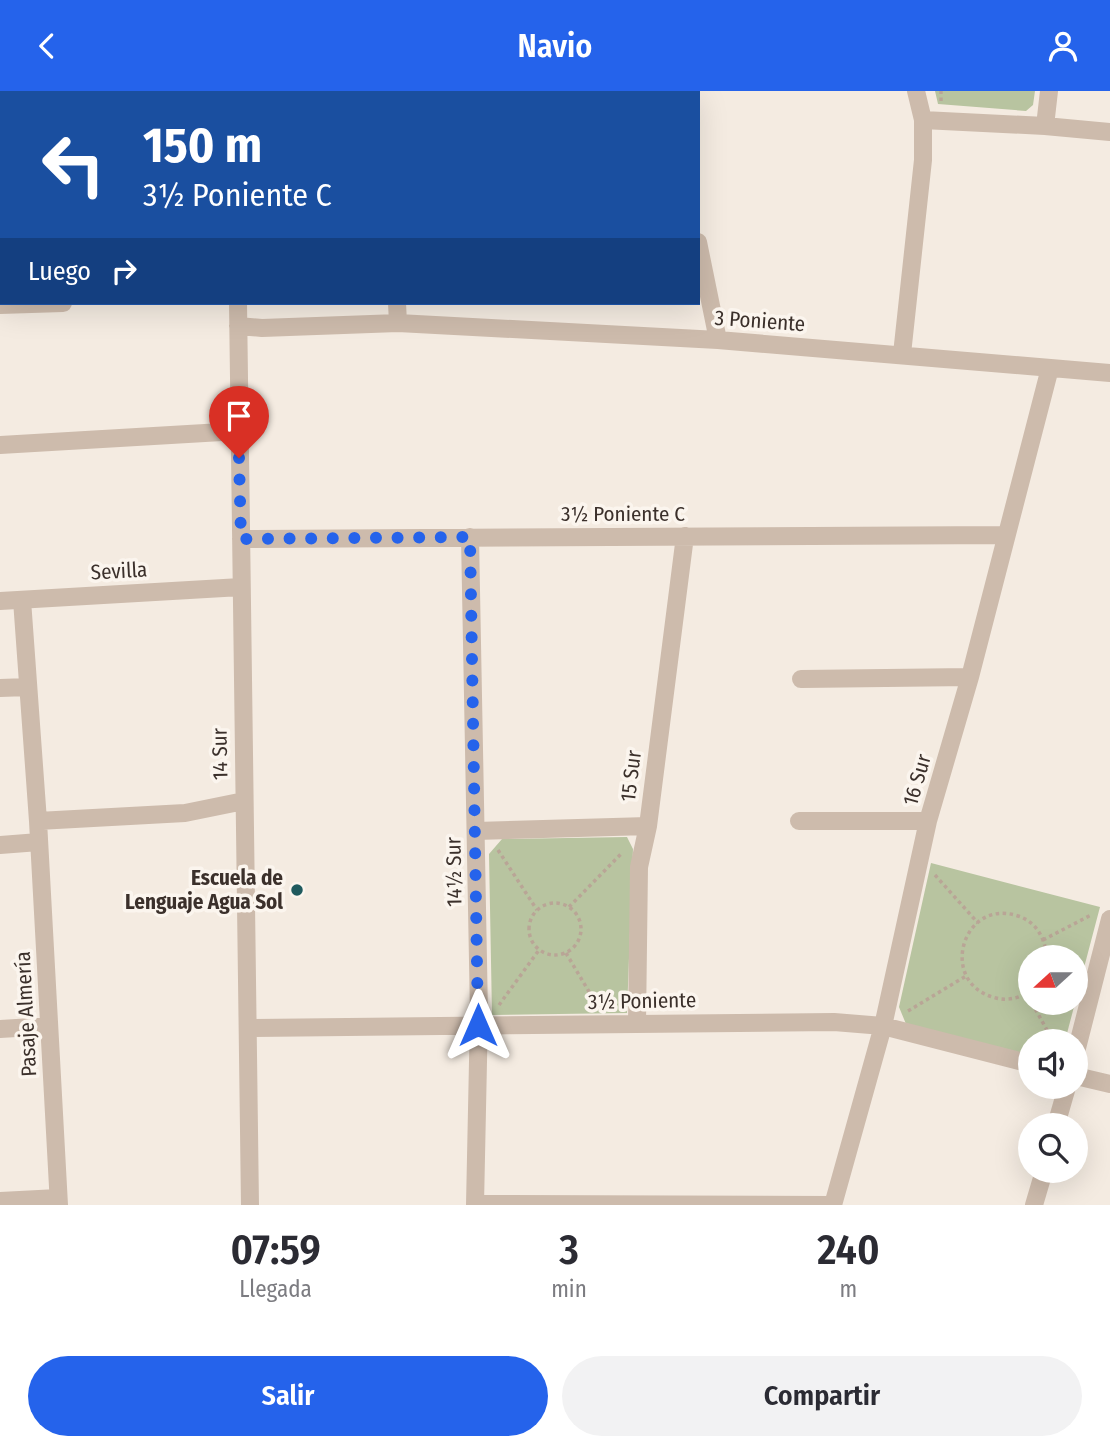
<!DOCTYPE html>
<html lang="es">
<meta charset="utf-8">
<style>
body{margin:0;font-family:"Fira Sans Condensed",sans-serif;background:#f2f2f3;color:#2b2b33;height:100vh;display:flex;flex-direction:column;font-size:26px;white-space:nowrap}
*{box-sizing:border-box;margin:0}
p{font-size:23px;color:#7c7c81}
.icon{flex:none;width:38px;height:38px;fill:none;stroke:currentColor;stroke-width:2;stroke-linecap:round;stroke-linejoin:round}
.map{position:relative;height:1114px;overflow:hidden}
.side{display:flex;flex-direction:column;background:#fff;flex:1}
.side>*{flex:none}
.banner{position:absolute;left:0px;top:0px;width:700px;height:214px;box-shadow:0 7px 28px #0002;background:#1a4fa0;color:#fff;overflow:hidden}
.needle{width:46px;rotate:249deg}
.buttons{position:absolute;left:1018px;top:854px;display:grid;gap:14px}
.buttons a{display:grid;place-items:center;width:70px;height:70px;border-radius:50%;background:#fff;box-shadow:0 7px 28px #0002;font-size:35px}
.pin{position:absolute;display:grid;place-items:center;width:60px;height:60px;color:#fff;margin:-72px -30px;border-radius:50% 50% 50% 0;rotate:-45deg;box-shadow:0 0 7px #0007}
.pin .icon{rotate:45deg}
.me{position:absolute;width:77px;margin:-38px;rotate:0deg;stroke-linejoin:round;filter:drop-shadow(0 0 5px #0008)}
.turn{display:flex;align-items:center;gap:24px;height:147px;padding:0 28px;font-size:32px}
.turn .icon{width:91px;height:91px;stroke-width:2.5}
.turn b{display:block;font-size:49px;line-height:60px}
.then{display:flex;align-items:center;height:66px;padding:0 28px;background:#0003;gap:14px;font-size:26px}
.eta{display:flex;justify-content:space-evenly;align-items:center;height:119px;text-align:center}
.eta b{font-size:42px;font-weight:600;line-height:49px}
.action{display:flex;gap:14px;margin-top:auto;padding:14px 28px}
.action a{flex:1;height:80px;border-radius:42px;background:#2563eb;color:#fff;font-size:28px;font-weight:600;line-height:80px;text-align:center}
.action a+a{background:#f2f2f3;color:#2b2b33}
header{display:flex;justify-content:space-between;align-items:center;height:91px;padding:0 28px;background:#2563eb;color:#fff;font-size:32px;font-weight:600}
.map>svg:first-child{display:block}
.green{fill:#b8c4a0}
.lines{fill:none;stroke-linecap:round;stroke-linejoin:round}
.path{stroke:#b9a596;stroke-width:3.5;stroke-dasharray:3.5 3.5;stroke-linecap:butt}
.minor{stroke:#cdbbac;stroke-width:18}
.route{stroke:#2563eb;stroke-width:12;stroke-dasharray:0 21.6}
.poi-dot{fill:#1f5a5e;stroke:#fbf5ee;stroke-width:2.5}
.labels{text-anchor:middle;stroke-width:7;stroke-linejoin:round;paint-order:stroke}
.street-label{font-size:21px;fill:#3b302b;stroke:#fbf5ee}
.poi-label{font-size:21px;font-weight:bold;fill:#3b302b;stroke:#fbf5ee;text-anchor:end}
</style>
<header><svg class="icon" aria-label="back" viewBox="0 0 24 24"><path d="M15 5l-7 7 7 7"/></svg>Navio<svg class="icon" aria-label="person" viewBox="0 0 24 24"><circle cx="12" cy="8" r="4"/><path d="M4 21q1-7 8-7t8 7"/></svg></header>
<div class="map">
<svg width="1110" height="1114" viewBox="0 0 1110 1114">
<rect width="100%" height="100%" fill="#f4ebe1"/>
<path class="green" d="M 935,0 L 1035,0 L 1033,14 L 1026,20 L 938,13 Z
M 627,746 L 633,758 L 627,922 L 492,924 L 489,763 L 502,748 Z
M 931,772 L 1100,816 L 1076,907 L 1076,866 L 1031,866 L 1031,912 L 1075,912 L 1065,950 L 1031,950 L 1031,965 L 906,933 L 899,916 Z"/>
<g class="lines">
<path class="path" d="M 941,10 L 941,0
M 498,759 L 537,819
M 935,784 L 978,832
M529 838a26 26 0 1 1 52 0a26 26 0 1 1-52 0Z
M 569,816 L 621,763
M 1043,849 L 1091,824
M 566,862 L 597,914
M 1031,899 C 1021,907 1008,910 996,907 C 937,893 962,806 1018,825 C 1037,831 1045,848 1047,866
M 1027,902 L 1031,909
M 1032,912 L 1053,950
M 499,914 L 539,859
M 908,920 L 966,885"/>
<path class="minor" d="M 394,0 L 394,2
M 668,0 L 669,2
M 34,2 L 34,0
M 237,2 L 237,0
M 308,2 L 311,0
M 923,29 L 1045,35 L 1110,41
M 1045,35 L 1049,0
M 698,151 L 718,249
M 0,183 L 2,182
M 238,212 L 250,1114
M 397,212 L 398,232
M 0,214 L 63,212
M 238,235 L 262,237 L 398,232 L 718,249 L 1110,282
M 902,263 L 923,69 L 923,29 L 916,0
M 0,354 L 239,340
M 470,446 L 479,923 L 475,1114
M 241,448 L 1006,444
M 22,509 L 38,730 L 59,1114
M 0,510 L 241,496
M 801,588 L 970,586
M 0,597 L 28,596
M 38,730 L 185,722 L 244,710
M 799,730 L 928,730
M 476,740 L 648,735
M 0,754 L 39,751
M 637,932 L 639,776 L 648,735 L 685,445
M 248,937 L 834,931 L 883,935 L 1031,973
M 0,938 L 49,935
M 1076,961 L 1110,828
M 1076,985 L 1110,993
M 1056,1034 L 1067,996
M 0,1110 L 58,1107
M 475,1113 L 833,1114
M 833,1114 L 883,935 L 928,730 L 970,586 L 1050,277
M 1034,1114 L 1044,1080"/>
</g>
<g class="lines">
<path class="route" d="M 239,367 L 241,448 L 470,446 L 478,934"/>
</g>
<circle class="poi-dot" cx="297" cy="799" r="7"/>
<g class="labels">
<g class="street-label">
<text transform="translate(760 230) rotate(4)" y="7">3 Poniente</text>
<text x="623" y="430">3½ Poniente C</text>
<text transform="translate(119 480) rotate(-3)" y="7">Sevilla</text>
<text transform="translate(220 663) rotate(-91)" y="7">14 Sur</text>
<text transform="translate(631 685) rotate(-83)" y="7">15 Sur</text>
<text transform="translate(917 689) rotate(-74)" y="7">16 Sur</text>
<text transform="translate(454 781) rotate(-91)" y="7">14½ Sur</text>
<text transform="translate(642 910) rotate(-1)" y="7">3½ Poniente</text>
<text transform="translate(26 923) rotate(-93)" y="7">Pasaje Almería</text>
</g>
<g class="poi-label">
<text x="283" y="794">Escuela de<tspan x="283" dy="24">Lenguaje Agua Sol</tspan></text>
</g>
</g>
</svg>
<div class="buttons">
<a><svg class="needle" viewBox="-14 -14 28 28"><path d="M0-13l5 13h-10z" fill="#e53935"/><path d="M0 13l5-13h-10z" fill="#7c7c81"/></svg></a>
<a><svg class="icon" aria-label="sound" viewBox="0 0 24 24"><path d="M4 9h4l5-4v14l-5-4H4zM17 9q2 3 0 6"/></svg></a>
<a><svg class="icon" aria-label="search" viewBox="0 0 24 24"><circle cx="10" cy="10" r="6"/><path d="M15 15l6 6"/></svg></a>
</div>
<div class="pin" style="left:239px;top:367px;background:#d93025"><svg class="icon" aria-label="arrive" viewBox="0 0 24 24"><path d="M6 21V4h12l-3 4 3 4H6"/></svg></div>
<svg class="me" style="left:478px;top:934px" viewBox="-20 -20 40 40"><path d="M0-17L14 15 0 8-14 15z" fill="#2563eb" stroke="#fff" stroke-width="4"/></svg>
<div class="banner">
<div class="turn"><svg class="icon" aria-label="left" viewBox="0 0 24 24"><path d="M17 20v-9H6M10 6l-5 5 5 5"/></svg><div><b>150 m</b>3½ Poniente C</div></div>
<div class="then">Luego<svg class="icon" aria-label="right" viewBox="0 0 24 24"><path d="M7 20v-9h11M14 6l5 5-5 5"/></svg></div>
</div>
</div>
<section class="side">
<div class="eta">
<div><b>07:59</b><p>Llegada</p></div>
<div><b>3</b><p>min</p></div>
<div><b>240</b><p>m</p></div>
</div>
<div class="action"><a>Salir</a><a>Compartir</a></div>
</section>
